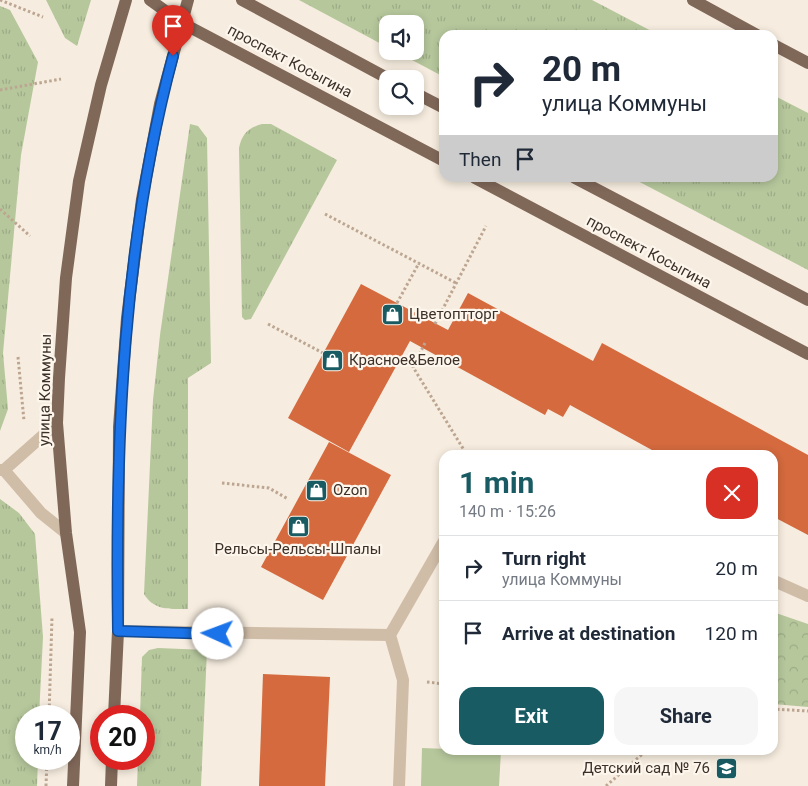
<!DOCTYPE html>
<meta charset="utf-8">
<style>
body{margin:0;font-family:Roboto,sans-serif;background:#f6f6f7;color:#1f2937;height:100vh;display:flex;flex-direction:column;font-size:19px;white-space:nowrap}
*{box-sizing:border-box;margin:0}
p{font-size:16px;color:#747a83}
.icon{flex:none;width:28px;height:28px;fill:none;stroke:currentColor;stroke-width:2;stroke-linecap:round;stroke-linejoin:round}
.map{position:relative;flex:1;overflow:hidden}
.side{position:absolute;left:439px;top:450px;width:339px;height:305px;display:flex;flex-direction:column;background:#fff;border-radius:15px;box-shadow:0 2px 8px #0003}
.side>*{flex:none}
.banner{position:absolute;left:439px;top:30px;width:339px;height:152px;border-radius:15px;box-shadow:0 2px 8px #0003;background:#fff;color:#1f2937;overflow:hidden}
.buttons{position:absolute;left:379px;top:15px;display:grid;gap:10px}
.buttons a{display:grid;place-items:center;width:45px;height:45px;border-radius:10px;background:#fff;box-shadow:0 2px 8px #0003;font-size:25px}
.speed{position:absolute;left:15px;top:705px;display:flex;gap:10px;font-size:25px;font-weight:700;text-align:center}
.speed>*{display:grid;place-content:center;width:65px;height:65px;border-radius:50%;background:#fff;box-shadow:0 2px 8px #0003;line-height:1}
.speed small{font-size:12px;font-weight:400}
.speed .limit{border:8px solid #d22;background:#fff;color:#111}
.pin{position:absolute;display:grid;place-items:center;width:42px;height:42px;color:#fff;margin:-51px -21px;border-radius:50% 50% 50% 0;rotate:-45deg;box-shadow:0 0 5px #0007}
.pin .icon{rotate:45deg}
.me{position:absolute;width:55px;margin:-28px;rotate:272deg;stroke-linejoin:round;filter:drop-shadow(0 0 4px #0008)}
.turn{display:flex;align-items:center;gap:18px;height:105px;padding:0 20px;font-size:22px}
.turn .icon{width:65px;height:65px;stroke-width:2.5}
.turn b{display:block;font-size:35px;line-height:42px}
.then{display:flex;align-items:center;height:48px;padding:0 20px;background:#0003;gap:10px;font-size:19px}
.round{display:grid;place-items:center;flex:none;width:52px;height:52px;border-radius:15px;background:#f6f6f7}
.headline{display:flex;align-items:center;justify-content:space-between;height:85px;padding:0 20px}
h1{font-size:30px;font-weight:700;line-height:38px;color:#195b63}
.action{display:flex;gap:10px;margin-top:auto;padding:10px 20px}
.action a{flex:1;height:58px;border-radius:15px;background:#195b63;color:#fff;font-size:20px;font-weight:700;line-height:58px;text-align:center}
.action a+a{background:#f6f6f7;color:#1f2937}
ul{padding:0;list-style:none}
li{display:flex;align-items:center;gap:15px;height:65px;padding:0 20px;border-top:1px solid #e0e1e3}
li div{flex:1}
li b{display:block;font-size:19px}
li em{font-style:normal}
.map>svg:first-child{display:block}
.grass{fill:url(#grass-tufts)}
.park{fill:url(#park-crowns)}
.garden{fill:#b6c79c}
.building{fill:#d46a3e}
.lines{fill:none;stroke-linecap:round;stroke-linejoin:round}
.path{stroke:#bca692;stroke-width:3;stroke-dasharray:2.5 2.5;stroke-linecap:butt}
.minor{stroke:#d0bda8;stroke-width:12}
.major{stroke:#806859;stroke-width:12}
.route-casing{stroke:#114b97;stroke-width:12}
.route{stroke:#1a73e8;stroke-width:9}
.labels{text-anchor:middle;stroke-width:4.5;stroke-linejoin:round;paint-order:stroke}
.street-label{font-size:15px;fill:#3c3029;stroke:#fcf6ec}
.poi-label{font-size:15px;fill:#3c3029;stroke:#fcf6ec;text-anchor:start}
</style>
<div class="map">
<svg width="808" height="786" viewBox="0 0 808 786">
<defs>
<pattern id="grass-tufts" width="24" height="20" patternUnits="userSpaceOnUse" patternTransform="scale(1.25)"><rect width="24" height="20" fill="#b6c79c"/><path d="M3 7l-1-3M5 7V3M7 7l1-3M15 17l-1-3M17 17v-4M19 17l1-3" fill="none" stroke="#9dab86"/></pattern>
<pattern id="park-crowns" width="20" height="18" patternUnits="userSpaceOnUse" patternTransform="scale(1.25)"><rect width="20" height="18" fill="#b6c79c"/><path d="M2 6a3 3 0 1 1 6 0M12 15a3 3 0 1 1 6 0" fill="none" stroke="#9dab86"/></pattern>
</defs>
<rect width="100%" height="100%" fill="#f6ecdf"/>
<path class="grass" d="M 46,0 L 91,0 L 77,46 L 65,38 Z
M 299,0 L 592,0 L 659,35 L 444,35 L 444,77 L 395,51 L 415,51 L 415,24 L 388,24 L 387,47 Z
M 0,6 L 10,10 L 38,62 L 21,155 L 3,353 L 8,409 L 0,431 Z
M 773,95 L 808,113 L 808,270 L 632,178 L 772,178 Z
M 190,124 L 198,126 L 207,138 L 211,363 L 188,378 L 188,609 C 171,609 154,611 144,594 L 153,400 L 160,335 Z
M 262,124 L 271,124 L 337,160 L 251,319 L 245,320 L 242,317 L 239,148 C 242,134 248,128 262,124 Z
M 0,499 L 19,513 L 35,534 L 43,637 L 39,716 L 26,716 L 26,759 L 38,759 L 37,786 L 0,786 Z
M 158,648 L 207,650 L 201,786 L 137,786 L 138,759 L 144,759 L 144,716 L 140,716 L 142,657 L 149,650 Z"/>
<path class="park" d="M 773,612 L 808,624 L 808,707 L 773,704 Z"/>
<path class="garden" d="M 422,748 L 501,751 L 499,786 L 421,786 Z"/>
<path class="building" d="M 361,284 L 448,330 L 468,293 L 593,361 L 602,343 L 808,455 L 808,535 L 772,516 L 772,455 L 661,455 L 570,405 L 563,417 L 548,409 L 545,415 L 410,341 L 349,452 L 288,418 Z
M 329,442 L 391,475 L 323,600 L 261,567 Z
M 263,674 L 330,677 L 325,786 L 259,786 Z"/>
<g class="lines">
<path class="path" d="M 0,0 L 43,17
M 0,90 L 61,79
M 0,209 L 30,236
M 325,214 L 456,283
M 397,303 L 419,263
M 268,324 L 323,353
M 435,324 L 486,226
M 425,343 L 413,367 L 467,455
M 18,357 L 24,421
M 222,483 L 269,488 L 288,499
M 427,682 L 444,684
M 772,709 L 808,711
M 49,716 L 52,617
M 46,786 L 47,759
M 606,786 L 647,750"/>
<path class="minor" d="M 0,470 L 4,470 L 57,423
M 4,470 L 41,513 L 66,533
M 772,580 L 808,596
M 118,631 L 390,635
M 399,786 L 403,680 L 390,635 L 444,541"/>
<path class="major" d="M 150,0 L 182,23 L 444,161
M 242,0 L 389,79
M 693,0 L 757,35
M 772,44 L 808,63
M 415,93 L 444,108
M 475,178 L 808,354
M 575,178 L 808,300
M 114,716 L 118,631 L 119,427 L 127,318 L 142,199 L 160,104 L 188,0
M 73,786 L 80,632 L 66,533 L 57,423 L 59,378 L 66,278 L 79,181 L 101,85 L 126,0
M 111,786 L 112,759"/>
</g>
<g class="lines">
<defs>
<path id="route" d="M 173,56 C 123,243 115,438 118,631 L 218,634"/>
</defs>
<use href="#route" class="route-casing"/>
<use href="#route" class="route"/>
</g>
<defs>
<symbol id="shop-square" viewBox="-11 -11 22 22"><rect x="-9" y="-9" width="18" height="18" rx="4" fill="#195b63" stroke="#fcf6ec"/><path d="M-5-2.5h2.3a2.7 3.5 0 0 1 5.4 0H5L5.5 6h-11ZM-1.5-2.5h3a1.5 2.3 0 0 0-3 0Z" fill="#fff"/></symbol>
<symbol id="school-square" viewBox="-11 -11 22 22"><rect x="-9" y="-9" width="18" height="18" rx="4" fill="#195b63" stroke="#fcf6ec"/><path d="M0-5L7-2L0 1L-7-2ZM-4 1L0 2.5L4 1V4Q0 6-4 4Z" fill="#fff"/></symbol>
</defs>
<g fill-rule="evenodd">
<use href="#shop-square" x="380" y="302" width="25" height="25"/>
<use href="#shop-square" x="320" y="348" width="25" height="25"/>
<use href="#shop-square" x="304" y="478" width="25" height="25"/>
<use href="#shop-square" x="286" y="514" width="25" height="25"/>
<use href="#school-square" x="714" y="756" width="25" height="25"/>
</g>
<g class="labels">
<g class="street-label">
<text transform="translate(290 61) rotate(28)" y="5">проспект Косыгина</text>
<text transform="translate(649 252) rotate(28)" y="5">проспект Косыгина</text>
<text transform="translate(45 390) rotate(-89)" y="5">улица Коммуны</text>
</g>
<g class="poi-label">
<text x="409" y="319">Цветоптторг</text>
<text x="349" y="365">Красное&amp;Белое</text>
<text x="333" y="495">Ozon</text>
<text x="298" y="554" text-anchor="middle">Рельсы-Рельсы-Шпалы</text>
<text x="710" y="773" text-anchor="end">Детский сад № 76</text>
</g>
</g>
</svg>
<div class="buttons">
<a><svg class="icon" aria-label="sound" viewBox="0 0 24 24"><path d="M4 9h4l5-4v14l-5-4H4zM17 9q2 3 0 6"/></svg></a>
<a><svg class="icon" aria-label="search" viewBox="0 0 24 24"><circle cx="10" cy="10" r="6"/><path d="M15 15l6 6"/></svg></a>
</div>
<div class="speed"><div>17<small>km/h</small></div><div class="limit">20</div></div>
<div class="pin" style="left:173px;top:56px;background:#d93025"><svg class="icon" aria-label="arrive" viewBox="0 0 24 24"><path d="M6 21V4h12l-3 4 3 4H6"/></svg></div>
<svg class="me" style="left:218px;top:634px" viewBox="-20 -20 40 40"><circle r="19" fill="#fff"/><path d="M0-13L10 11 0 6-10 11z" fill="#1a73e8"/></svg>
<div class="banner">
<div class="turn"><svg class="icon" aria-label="right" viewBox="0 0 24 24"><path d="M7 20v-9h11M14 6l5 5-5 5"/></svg><div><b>20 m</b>улица Коммуны</div></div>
<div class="then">Then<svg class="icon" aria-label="arrive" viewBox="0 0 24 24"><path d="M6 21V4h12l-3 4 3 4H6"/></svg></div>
</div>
<section class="side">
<div class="headline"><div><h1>1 min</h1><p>140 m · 15:26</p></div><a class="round" style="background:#d93025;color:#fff"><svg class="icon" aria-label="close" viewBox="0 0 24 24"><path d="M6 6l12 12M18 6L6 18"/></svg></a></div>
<ul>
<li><svg class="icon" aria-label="right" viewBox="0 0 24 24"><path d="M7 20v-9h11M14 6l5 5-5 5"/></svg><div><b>Turn right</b><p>улица Коммуны</p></div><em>20 m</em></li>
<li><svg class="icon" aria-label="arrive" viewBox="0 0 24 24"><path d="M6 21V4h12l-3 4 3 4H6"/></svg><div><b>Arrive at destination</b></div><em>120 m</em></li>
</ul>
<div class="action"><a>Exit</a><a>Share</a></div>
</section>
</div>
